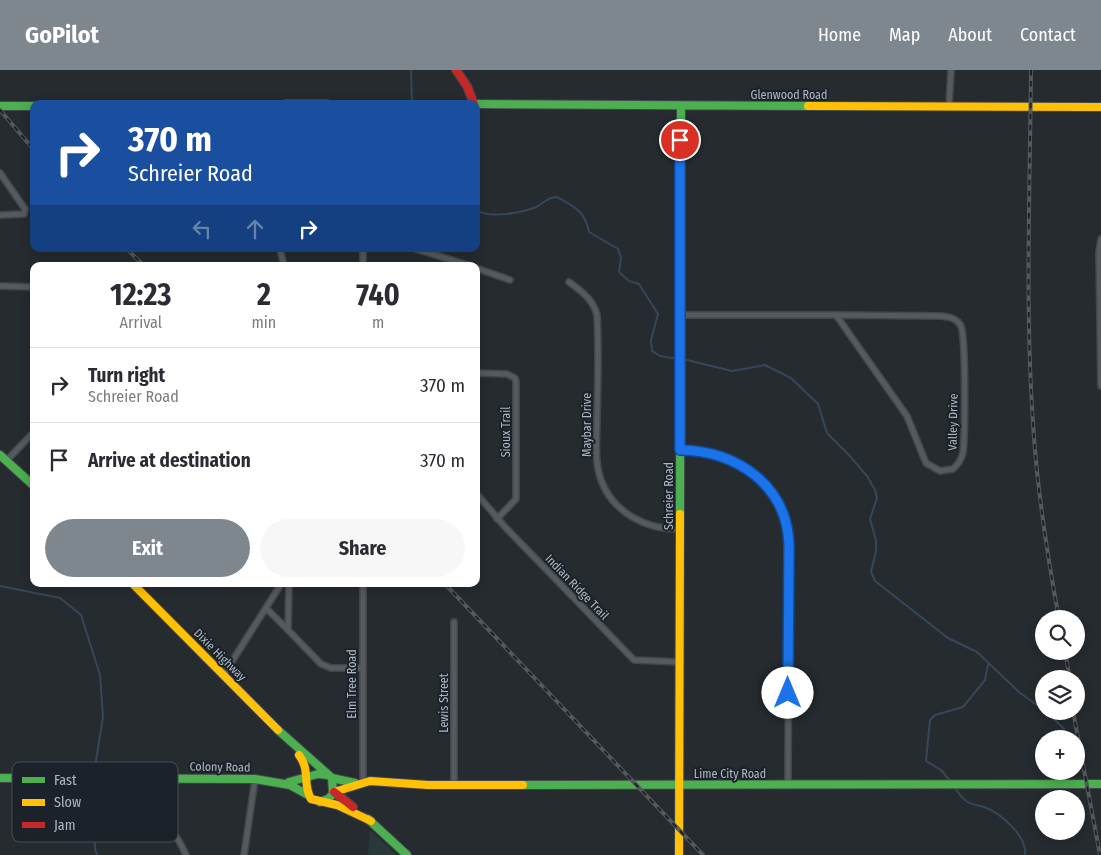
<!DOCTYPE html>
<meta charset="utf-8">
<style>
body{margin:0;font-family:"Fira Sans Condensed",sans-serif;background:#f7f7f7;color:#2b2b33;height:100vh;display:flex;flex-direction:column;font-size:19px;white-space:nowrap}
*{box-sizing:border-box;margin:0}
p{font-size:16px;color:#7c7c81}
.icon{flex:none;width:28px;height:28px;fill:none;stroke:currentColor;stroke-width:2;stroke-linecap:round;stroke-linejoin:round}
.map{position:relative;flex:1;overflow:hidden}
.sheet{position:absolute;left:30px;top:192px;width:450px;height:325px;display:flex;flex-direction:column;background:#fff;border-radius:10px;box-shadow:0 2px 12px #0003}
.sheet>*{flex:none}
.hud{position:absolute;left:30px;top:30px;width:450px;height:152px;border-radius:10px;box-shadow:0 2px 12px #0003;background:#1a4fa0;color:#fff;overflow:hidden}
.tools{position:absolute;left:1035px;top:540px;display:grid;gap:10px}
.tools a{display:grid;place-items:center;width:50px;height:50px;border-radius:50%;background:#fff;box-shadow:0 2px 12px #0003;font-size:25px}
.pin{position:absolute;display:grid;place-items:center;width:42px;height:42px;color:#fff;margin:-21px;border:2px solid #fff;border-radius:50%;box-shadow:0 1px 5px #0007}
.me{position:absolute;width:55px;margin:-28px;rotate:0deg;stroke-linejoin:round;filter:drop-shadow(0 0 4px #0008)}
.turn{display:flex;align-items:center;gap:18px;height:105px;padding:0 15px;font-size:22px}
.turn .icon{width:65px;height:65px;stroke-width:2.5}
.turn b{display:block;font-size:35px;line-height:42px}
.lanes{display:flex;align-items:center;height:48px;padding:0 15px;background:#0003;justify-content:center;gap:25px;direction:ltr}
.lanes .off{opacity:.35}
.eta{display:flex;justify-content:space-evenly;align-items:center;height:85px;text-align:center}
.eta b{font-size:30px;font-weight:700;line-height:35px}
.action{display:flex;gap:10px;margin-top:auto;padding:10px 15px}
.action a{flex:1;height:58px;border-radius:30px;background:#7f878e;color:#fff;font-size:20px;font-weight:700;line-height:58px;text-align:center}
.action a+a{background:#f7f7f7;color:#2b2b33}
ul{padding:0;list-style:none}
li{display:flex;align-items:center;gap:15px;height:75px;padding:0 15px;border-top:1px solid #e1e1e2}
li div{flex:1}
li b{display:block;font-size:19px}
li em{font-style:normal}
header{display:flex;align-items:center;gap:30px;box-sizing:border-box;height:70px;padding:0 25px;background:#7f878e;color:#fff}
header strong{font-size:24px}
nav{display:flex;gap:28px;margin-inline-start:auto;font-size:18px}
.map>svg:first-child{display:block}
.green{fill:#293939}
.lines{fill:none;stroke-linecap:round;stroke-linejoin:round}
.stream{stroke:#374758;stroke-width:2}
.street-casing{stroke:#43474b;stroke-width:8}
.fast-casing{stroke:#43474b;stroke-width:10}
.slow-casing{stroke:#43474b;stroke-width:10}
.jam-casing{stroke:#43474b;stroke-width:10}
.street{stroke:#555a5f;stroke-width:5}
.fast{stroke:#4caf50;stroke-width:8}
.slow{stroke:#ffc107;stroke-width:8}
.jam{stroke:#c62828;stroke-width:8}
.rail-casing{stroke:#55595c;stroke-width:4}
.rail{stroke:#1b2229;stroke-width:2;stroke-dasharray:5.5;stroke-linecap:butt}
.route-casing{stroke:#114b97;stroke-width:12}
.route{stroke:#1a73e8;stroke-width:9}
.labels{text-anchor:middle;stroke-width:4;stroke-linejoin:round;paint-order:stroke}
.street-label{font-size:12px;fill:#afb8c1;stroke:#1b2229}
.key{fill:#1b2229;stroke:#474f57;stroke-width:1}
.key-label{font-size:14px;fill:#afb8c1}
</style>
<header>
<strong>GoPilot</strong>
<nav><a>Home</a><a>Map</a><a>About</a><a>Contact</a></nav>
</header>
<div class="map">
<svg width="1101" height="785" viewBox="0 0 1101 785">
<rect width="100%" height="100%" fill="#262b30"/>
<path class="green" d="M 370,760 L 397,785 L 368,785 Z"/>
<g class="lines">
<path class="stream" d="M 411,0 L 412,34
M 476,140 C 490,149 521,143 536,137 C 545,133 547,127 557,127 C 575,137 585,141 589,162 L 618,179 L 621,188 L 619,202 L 629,211 L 639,214 L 658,244 L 651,270 L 652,281 L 660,286 L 678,289
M 683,289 L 732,301 L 765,295 L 791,308 L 818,334 L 827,363 L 849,385 L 867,406 L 875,420 L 877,428 L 870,449 L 876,470 L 876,481 L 871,502 L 875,511 L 948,568 L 977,582 L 1020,623 L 1044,640
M 0,516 L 60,528 L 81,545 L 100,605 L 103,647 L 94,703
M 1046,641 L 1064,659
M 951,712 L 941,700 L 926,691 L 930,650 L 935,645 L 963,637 L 985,610 L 988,595
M 94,713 L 95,779 L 97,785
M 954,716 C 957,721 961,727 966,731 C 972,735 978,735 984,737 C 1001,743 1027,766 1025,785"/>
<defs>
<path id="street" d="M 949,37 L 951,0
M 0,103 L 25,139 L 24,144 L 0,145
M 1101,169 L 1099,182 L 1101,316
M 280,179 L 284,196
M 416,179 L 471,196
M 363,196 L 363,179
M 476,198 L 510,210
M 569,212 C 581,221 593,229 597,245 C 599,279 598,314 597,349 C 597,368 594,391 601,410 C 613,443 647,460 680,459
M 0,216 L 34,217
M 680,245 L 836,245
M 836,245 L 941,246 C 949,247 957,248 961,256 C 966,268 965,367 963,383 C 961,390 959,394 953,399 L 940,401 L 926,393 L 907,346 Z
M 476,303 L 507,304 L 515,308 L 516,312 L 516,429 L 497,449
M 680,380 C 737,381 787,415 789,475 L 788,715
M 7,390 L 34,362
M 476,423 L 505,457 L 634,590 L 679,592
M 289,514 L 288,560 L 321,594 L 331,598 L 362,598
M 363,514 L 363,713
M 266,538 L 288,560
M 454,552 L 454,714
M 224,604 L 281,514
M 135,708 L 133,727 L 137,746 C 146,753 154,752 164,756 C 174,759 182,776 186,785
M 244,785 L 255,709"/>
<path id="fast" d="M 476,34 L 808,36
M 0,36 L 34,36
M 0,385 L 34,416
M 680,444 L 681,36
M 278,660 L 332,708 L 333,724 L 328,729 L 320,732
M 0,708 L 255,709 L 290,715 L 308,725
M 332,708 L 355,713
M 289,712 L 318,704 L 327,705
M 523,715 L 1101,714
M 368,749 L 407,785"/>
<path id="slow" d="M 286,34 L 327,34
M 808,36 L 1101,37
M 133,514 L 278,660
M 299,685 C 311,701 302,714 311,729 L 337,735 L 371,751
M 334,722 L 370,711 L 428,715 L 523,715
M 679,785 L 680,444"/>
<path id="jam" d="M 456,0 L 467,16 L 474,34
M 334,722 L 353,737"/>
</defs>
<use href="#street" class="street-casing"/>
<use href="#fast" class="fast-casing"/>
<use href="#slow" class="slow-casing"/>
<use href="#jam" class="jam-casing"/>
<use href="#street" class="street"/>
<use href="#fast" class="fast"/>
<use href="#slow" class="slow"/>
<use href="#jam" class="jam"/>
<defs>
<path id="rail" d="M 1031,0 C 1030,117 1025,236 1033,353 C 1037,419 1047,484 1059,549
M 0,40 L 34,80
M 127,179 L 144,196
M 445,514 L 703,785
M 1065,581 L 1070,609
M 1073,641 L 1100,785"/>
</defs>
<use href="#rail" class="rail-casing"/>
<use href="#rail" class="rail"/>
</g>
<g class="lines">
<defs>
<path id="route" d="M 680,70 L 680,380 C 737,381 787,415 789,475 L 788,623"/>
</defs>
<use href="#route" class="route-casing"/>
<use href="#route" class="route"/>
</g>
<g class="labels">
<g class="street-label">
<text x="789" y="29">Glenwood Road</text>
<text transform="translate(953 352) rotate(-89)" y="4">Valley Drive</text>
<text transform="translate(587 355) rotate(-90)" y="4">Maybar Drive</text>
<text transform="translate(506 362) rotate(-90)" y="4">Sioux Trail</text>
<text transform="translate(669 426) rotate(-90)" y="4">Schreier Road</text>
<text transform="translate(577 517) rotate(46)" y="4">Indian Ridge Trail</text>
<text transform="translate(220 585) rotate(45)" y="4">Dixie Highway</text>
<text transform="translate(352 614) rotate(-90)" y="4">Elm Tree Road</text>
<text transform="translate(444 633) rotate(-90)" y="4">Lewis Street</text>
<text transform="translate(220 697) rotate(1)" y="4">Colony Road</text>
<text x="730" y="708">Lime City Road</text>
</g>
</g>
<rect x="12" y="692" width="166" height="80" rx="8" class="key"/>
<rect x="22" y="707" width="23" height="6" fill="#4caf50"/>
<rect x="22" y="729" width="23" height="7" fill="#ffc107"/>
<rect x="22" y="752" width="23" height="6" fill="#c62828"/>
<g class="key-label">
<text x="54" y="715">Fast</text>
<text x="54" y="737">Slow</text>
<text x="54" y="760">Jam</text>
</g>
</svg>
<div class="tools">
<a><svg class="icon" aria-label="search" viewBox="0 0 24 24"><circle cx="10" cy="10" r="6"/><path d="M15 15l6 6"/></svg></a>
<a><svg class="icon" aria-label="layers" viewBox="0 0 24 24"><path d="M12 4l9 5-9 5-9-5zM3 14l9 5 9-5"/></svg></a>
<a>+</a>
<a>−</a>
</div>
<div class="pin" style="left:680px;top:70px;background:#d93025"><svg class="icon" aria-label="arrive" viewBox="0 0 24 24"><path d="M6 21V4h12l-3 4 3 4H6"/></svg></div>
<svg class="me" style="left:788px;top:623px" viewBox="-20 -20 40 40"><circle r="19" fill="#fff"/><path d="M0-13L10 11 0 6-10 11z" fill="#1a73e8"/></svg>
<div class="hud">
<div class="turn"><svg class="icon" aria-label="right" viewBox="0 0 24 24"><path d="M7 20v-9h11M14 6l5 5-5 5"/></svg><div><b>370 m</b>Schreier Road</div></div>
<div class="lanes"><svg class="icon off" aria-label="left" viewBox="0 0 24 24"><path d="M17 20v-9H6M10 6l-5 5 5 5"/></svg><svg class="icon off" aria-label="ahead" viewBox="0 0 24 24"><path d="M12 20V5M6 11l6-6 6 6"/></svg><svg class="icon" aria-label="right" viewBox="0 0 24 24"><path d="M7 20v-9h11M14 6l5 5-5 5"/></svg></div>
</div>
<section class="sheet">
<div class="eta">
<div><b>12:23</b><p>Arrival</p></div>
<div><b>2</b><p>min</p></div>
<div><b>740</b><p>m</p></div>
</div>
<ul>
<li><svg class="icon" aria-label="right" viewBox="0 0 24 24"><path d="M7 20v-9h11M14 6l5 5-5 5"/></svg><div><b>Turn right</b><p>Schreier Road</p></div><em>370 m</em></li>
<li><svg class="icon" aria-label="arrive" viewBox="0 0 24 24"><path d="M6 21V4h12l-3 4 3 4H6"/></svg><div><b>Arrive at destination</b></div><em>370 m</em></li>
</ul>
<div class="action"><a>Exit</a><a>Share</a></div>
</section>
</div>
